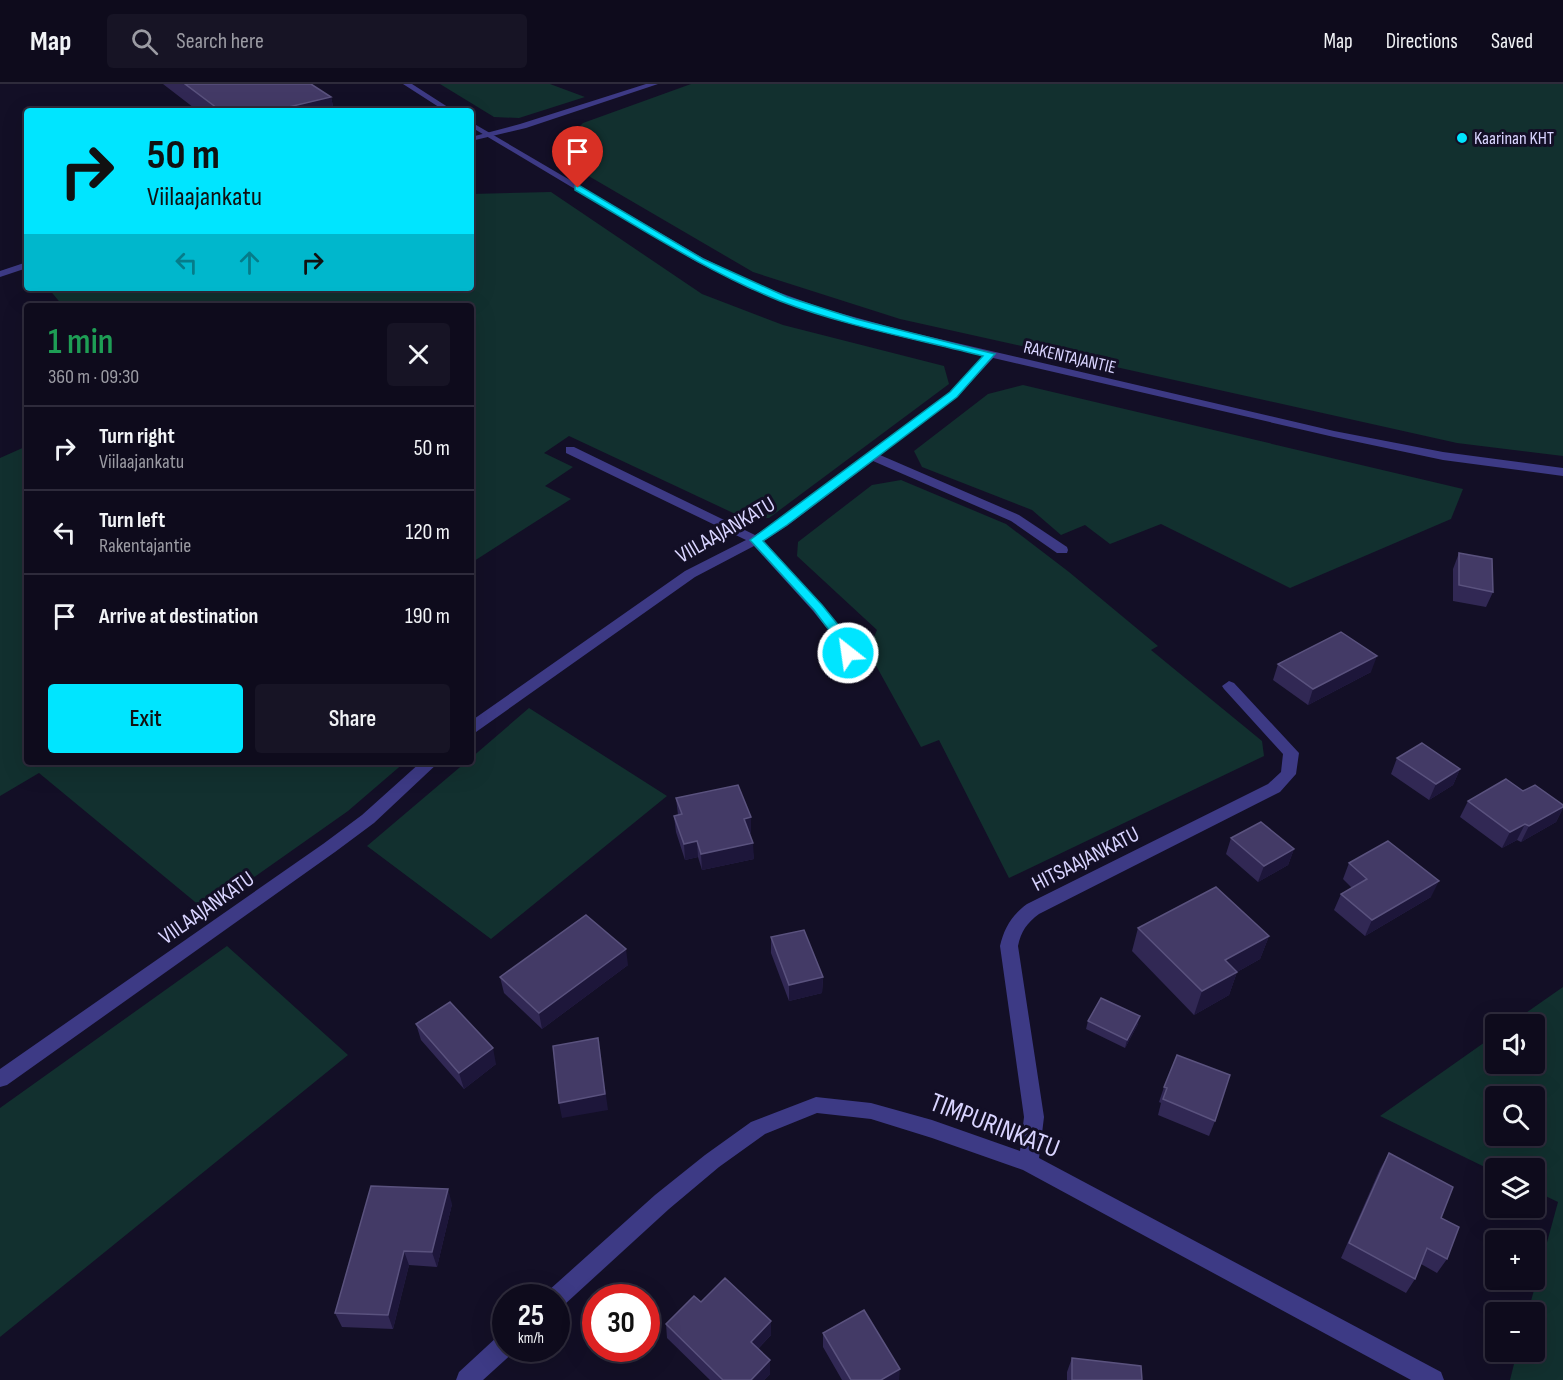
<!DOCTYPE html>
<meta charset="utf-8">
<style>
body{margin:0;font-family:"Sofia Sans Condensed",sans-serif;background:#171425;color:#f1f3f6;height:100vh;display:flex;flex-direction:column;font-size:22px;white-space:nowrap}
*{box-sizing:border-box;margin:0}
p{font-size:20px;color:#9b9ba3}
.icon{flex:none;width:33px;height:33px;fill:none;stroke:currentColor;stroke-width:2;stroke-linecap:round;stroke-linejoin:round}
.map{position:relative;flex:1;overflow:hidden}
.panel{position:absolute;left:24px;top:219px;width:450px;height:462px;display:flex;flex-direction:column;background:#0e0b1c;border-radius:6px;box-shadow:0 6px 24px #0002,0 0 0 2px #2e2b3b}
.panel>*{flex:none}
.hud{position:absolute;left:24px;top:24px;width:450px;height:183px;border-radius:6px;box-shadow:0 6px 24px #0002,0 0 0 2px #2e2b3b;background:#00e5ff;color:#111;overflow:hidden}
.tools{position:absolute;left:1485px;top:930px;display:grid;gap:12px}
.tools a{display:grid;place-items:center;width:60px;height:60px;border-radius:6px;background:#0e0b1c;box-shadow:0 6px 24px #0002,0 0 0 2px #2e2b3b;font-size:30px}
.speed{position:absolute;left:492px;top:1200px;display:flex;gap:12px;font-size:30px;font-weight:700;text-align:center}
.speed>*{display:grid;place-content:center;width:78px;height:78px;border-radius:50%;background:#0e0b1c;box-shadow:0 6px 24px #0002,0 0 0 2px #2e2b3b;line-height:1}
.speed small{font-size:15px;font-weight:400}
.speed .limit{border:9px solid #d22;background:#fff;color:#111}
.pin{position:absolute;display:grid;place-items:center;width:51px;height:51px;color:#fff;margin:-62px -26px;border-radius:50% 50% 50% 0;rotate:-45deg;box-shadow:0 0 6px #0007}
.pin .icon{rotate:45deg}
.me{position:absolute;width:66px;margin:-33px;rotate:330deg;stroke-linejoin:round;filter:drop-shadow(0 0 4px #0008)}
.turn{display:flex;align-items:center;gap:21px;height:126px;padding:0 24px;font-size:27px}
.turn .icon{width:78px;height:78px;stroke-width:2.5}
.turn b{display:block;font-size:42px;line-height:51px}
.lanes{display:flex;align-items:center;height:57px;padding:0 24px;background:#0003;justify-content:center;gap:30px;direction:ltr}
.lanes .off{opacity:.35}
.round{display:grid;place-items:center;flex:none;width:63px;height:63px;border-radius:6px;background:#171425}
.headline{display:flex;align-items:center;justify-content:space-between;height:102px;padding:0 24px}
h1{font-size:36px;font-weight:600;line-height:45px;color:#1e9e55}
.button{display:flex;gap:12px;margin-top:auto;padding:12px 24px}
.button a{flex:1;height:69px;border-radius:6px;background:#00e5ff;color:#111;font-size:24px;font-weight:600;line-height:69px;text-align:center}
.button a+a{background:#171425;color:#f1f3f6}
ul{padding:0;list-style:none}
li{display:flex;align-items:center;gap:18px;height:84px;padding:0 24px;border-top:2px solid #2e2b3b}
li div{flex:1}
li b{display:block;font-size:22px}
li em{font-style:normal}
header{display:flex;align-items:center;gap:36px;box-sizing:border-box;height:84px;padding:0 30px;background:#0e0b1c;border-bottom:2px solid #2e2b3b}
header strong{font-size:28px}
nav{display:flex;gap:33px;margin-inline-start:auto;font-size:21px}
.search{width:420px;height:54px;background:#171425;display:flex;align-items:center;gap:15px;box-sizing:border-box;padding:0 21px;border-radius:6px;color:#9b9ba3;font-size:22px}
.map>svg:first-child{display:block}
.green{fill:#12302f;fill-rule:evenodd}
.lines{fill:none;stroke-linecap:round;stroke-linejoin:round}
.minor{fill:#3d3a85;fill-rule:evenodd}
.tertiary{fill:#3d3a85;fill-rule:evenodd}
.wall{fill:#312854}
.shaded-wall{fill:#1d163a}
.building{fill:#433a66;stroke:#5a527e;stroke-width:1.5}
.route{fill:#00e5ff;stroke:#0095a6;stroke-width:1.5}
.poi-dot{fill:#00e5ff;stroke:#130f26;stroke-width:2}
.labels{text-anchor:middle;stroke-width:6;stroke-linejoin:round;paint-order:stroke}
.far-poi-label{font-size:18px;fill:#d9d4ff;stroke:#130f26;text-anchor:start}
.far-street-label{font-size:18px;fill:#d9d4ff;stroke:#130f26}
.street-label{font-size:22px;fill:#d9d4ff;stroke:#130f26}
.near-street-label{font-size:27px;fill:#d9d4ff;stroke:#130f26}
</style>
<header>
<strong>Map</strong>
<div class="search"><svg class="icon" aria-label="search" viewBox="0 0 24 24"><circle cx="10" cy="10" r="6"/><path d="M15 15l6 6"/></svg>Search here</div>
<nav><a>Map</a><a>Directions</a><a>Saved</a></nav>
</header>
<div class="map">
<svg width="1563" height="1296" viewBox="0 0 1563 1296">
<rect width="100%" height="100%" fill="#130f26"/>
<path class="green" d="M 440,0 L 550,0 L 585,13 L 519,34 L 494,33 Z
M 691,0 L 1563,0 L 1563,372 L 1457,359 L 900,235 L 753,188 L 580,87 L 585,69 L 571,51 L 583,39 Z
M 551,108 L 702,210 L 783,241 L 944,282 L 949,300 L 769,434 L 746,435 L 569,352 L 544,369 L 573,383 L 545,402 L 571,415 L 471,479 L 471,222 L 63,222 L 48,204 L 471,204 L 471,110 Z
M 1023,301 L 1463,405 L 1451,435 L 1290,504 L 1161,440 L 1110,460 L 1085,441 L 1061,451 L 1032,426 L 922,383 L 914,367 L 988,310 Z
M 27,362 L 27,678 L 405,678 L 348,727 L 206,827 L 39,689 L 0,712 L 0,374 Z
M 901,396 L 1006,440 L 1069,488 L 1158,562 L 1151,566 L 1262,657 L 1264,672 L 1009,794 L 939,656 L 921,663 L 868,567 L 877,546 L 797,472 L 798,458 L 872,401 Z
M 529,624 L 667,712 L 491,855 L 367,762 L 466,678 L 471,678 L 471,674 Z
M 227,862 L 348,971 L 0,1253 L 0,1024 Z
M 1563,903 L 1563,1296 L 1510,1296 L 1517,1268 L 1534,1268 L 1534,1228 L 1528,1228 L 1558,1118 L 1535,1107 L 1534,1084 L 1496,1084 L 1495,1088 L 1380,1032 L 1495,951 L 1496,980 L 1534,980 L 1534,940 L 1510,940 ZM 1534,1012 L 1534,1052 L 1496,1052 L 1496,1012 Z"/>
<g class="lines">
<path class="minor" d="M 646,0 L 658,0 L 526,44 L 471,57 L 471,53 L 520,40 Z
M 27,178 L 27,184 L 0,193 L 0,187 Z
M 990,268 L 994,269 L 994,273 L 957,313 L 880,371 L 1019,431 L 1067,463 L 1068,466 L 1067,469 L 1057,469 L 1011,437 L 873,377 L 787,442 L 764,457 L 840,542 L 855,569 L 853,572 L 843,572 L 829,547 L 813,527 L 754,462 L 695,493 L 476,648 L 471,649 L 471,637 L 685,487 L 746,456 L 566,369 L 566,363 L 574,363 L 755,451 L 779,436 L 949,309 L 986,269 Z
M 1229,597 L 1234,599 L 1299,669 L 1296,690 L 1280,708 L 1039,830 C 1027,839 1021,847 1018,862 L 1044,1033 L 1039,1074 L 1441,1288 L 1444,1296 L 1411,1296 L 1023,1086 L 932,1054 L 871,1035 L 817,1029 L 765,1050 L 719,1083 L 669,1125 L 564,1221 L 556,1224 L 556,1214 L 546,1214 L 548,1207 L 655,1111 L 705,1071 L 751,1038 L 816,1013 L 871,1019 L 932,1036 L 1020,1067 L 1024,1033 L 1000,862 C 1004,844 1012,831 1027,820 L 1268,700 L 1281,688 L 1283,670 L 1224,605 L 1222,602 Z
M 421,678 L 439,678 L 374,739 L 335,768 L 7,1001 L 0,1003 L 0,985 L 323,760 L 362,731 Z
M 506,1249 L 506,1264 L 515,1264 L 514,1268 L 483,1296 L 456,1296 L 459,1288 L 498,1252 Z"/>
<path class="tertiary" d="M 403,0 L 412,0 L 454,27 L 445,27 Z
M 471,38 L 703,174 L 756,200 L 825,225 L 905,247 L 1334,347 L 1443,368 L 1563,384 L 1563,392 L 1443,376 L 1334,353 L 903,253 L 817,229 L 748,204 L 697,178 L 471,43 Z"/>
</g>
<path class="wall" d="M 163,0 L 311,0 L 331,13 L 334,27 L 198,27 Z
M 1459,469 L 1493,508 L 1486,523 L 1453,517 L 1453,485 Z
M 1278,580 L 1371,588 L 1308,621 L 1273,596 Z
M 1397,674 L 1460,685 L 1453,701 L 1429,716 L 1391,690 Z
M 1523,707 L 1563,721 L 1563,724 L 1556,738 L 1521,758 L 1517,756 L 1502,764 L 1460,733 L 1468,717 Z
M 676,714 L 751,733 L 751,749 L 750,749 L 754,775 L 702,786 L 698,773 L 685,776 L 676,748 L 674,732 L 678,731 Z
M 1231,754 L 1294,765 L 1288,781 L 1258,798 L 1226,770 Z
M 1349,779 L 1431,813 L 1365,852 L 1334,826 L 1341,810 L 1352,804 L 1343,795 Z
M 1138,844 L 1269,852 L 1260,875 L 1237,888 L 1229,911 L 1194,931 L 1132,867 Z
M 771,853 L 823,893 L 822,909 L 789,917 L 771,869 Z
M 628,881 L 542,945 L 504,909 L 500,893 Z
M 1088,937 L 1138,940 L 1125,964 L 1086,945 Z
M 416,940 L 496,980 L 464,1005 L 421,956 Z
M 1164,1003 L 1215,1037 L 1209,1052 L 1158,1031 L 1161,1019 L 1159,1018 Z
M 1389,1069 L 1441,1134 L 1447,1175 L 1437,1189 L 1421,1180 L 1415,1195 L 1406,1209 L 1341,1174 L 1380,1085 Z
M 452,1120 L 437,1183 L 409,1181 L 393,1245 L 342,1243 L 335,1229 Z
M 701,1218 L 771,1237 L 771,1251 L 758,1265 L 770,1276 L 770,1290 L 764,1296 L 710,1296 L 667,1254 L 666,1240 Z
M 823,1249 L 899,1296 L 842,1296 L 823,1263 Z
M 1072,1274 L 1142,1296 L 1067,1296 L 1067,1288 Z"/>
<path class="shaded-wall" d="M 331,13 L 334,27 L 272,27 Z
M 1377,572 L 1371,588 L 1308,621 L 1313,605 Z
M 1460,685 L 1453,701 L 1429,716 L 1436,700 Z
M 1563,723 L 1563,724 L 1556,738 L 1521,758 L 1529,742 Z
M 751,733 L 751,749 L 744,751 L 744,735 Z
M 1525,740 L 1517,756 L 1502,764 L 1510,748 Z
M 697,757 L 698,773 L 685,776 L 684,760 Z
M 753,759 L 754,775 L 702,786 L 701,770 Z
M 1294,765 L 1288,781 L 1258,798 L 1264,782 Z
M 1439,797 L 1431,813 L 1365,852 L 1372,836 Z
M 1269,852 L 1260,875 L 1237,888 L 1229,911 L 1194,931 L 1202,907 L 1225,876 Z
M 626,865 L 628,881 L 542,945 L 539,929 Z
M 823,893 L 822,909 L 789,917 L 789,901 Z
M 1140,932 L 1138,940 L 1125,964 L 1127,956 Z
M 598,954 L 608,1026 L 562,1034 L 559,1019 Z
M 493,964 L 496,980 L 464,1005 L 459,989 Z
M 448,1105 L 452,1120 L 437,1183 L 432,1168 Z
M 404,1167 L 409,1181 L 393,1245 L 388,1231 Z
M 771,1237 L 771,1251 L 751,1272 L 751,1258 Z
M 770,1276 L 770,1290 L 764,1296 L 751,1296 Z
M 900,1285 L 899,1296 L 881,1296 Z"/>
<path class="building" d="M 185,0 L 311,0 L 331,13 L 272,27 L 221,27 Z
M 1459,469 L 1492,475 L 1493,508 L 1459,501 Z
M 1341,548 L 1377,572 L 1313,605 L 1278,580 Z
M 1422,659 L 1460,685 L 1436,700 L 1397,674 Z
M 1506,695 L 1523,707 L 1535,701 L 1563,721 L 1563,723 L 1529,742 L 1525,740 L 1510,748 L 1468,717 Z
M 738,701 L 751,733 L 744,735 L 753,759 L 701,770 L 697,757 L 684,760 L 674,732 L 682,730 L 676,714 Z
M 1261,738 L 1294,765 L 1264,782 L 1231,754 Z
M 1388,757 L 1439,797 L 1372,836 L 1341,810 L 1367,795 L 1349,779 Z
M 1216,803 L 1269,852 L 1225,876 L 1237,888 L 1202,907 L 1138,844 Z
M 586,831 L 626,865 L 539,929 L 500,893 Z
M 804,846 L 823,893 L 789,901 L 771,853 Z
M 1101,914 L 1140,932 L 1127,956 L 1088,937 Z
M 450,918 L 493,964 L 459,989 L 416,940 Z
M 598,954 L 605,1010 L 559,1019 L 553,962 Z
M 1177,971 L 1230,991 L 1215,1037 L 1163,1015 L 1167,1004 L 1164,1003 Z
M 1389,1069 L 1453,1103 L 1441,1134 L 1459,1143 L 1447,1175 L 1427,1164 L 1415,1195 L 1349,1159 Z
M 371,1102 L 448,1105 L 432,1168 L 404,1167 L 388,1231 L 335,1229 Z
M 725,1194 L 771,1237 L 751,1258 L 770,1276 L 751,1296 L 723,1296 L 666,1240 L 694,1212 L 701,1218 Z
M 864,1226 L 900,1285 L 881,1296 L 851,1296 L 823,1249 Z
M 1072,1274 L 1141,1282 L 1142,1296 L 1072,1296 Z"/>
<path class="route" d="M 575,102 L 580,102 L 703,175 L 787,213 L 856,235 L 995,270 L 957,313 L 787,441 L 763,457 L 822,521 L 839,542 L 854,569 L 852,572 L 843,572 L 829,546 L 814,526 L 750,456 L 950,308 L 983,272 C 916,255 845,242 780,217 C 708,188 642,145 575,106 Z"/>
<circle class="poi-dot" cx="1462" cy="54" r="6"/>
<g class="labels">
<g class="far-poi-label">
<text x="1474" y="60">Kaarinan KHT</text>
</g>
<g class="far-street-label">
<text transform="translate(1070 273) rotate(13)" y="6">RAKENTAJANTIE</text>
</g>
<g class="street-label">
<text transform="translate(725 445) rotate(-30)" y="8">VIILAAJANKATU</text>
<text transform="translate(1085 774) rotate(-27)" y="8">HITSAAJANKATU</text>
<text transform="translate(206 823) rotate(-35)" y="8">VIILAAJANKATU</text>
</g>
<g class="near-street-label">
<text transform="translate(995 1041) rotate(21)" y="9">TIMPURINKATU</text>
</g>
</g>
</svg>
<div class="tools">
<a><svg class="icon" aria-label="sound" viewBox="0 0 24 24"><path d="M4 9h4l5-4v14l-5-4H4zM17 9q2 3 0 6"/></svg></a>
<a><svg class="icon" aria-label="search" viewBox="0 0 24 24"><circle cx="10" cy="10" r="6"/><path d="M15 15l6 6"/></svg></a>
<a><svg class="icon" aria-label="layers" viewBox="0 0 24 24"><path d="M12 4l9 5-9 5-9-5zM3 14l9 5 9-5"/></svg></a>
<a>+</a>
<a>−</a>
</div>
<div class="speed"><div>25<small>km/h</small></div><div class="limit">30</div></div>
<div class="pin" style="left:578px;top:104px;background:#d93025"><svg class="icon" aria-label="arrive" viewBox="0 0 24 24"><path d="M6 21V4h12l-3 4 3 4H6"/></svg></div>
<svg class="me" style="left:848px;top:569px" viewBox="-20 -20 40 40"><circle r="17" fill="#00e5ff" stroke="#fff" stroke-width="3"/><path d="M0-11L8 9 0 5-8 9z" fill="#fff"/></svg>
<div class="hud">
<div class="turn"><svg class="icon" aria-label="right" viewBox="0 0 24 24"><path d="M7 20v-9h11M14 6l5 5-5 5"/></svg><div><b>50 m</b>Viilaajankatu</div></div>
<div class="lanes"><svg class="icon off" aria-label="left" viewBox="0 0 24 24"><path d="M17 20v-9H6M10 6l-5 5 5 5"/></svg><svg class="icon off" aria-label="ahead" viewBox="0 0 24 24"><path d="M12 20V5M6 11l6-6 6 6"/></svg><svg class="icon" aria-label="right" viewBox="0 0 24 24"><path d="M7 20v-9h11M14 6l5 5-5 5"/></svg></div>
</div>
<section class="panel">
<div class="headline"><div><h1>1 min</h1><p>360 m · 09:30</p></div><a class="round"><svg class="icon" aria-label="close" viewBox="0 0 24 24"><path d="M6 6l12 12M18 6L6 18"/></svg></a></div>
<ul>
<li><svg class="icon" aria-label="right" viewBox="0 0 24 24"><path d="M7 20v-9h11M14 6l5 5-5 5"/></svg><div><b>Turn right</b><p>Viilaajankatu</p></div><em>50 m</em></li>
<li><svg class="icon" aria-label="left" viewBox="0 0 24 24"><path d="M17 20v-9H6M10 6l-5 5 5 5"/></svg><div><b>Turn left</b><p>Rakentajantie</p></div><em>120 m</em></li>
<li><svg class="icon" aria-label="arrive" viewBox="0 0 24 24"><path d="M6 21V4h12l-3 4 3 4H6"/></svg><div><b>Arrive at destination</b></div><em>190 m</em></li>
</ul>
<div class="button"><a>Exit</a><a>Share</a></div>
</section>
</div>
